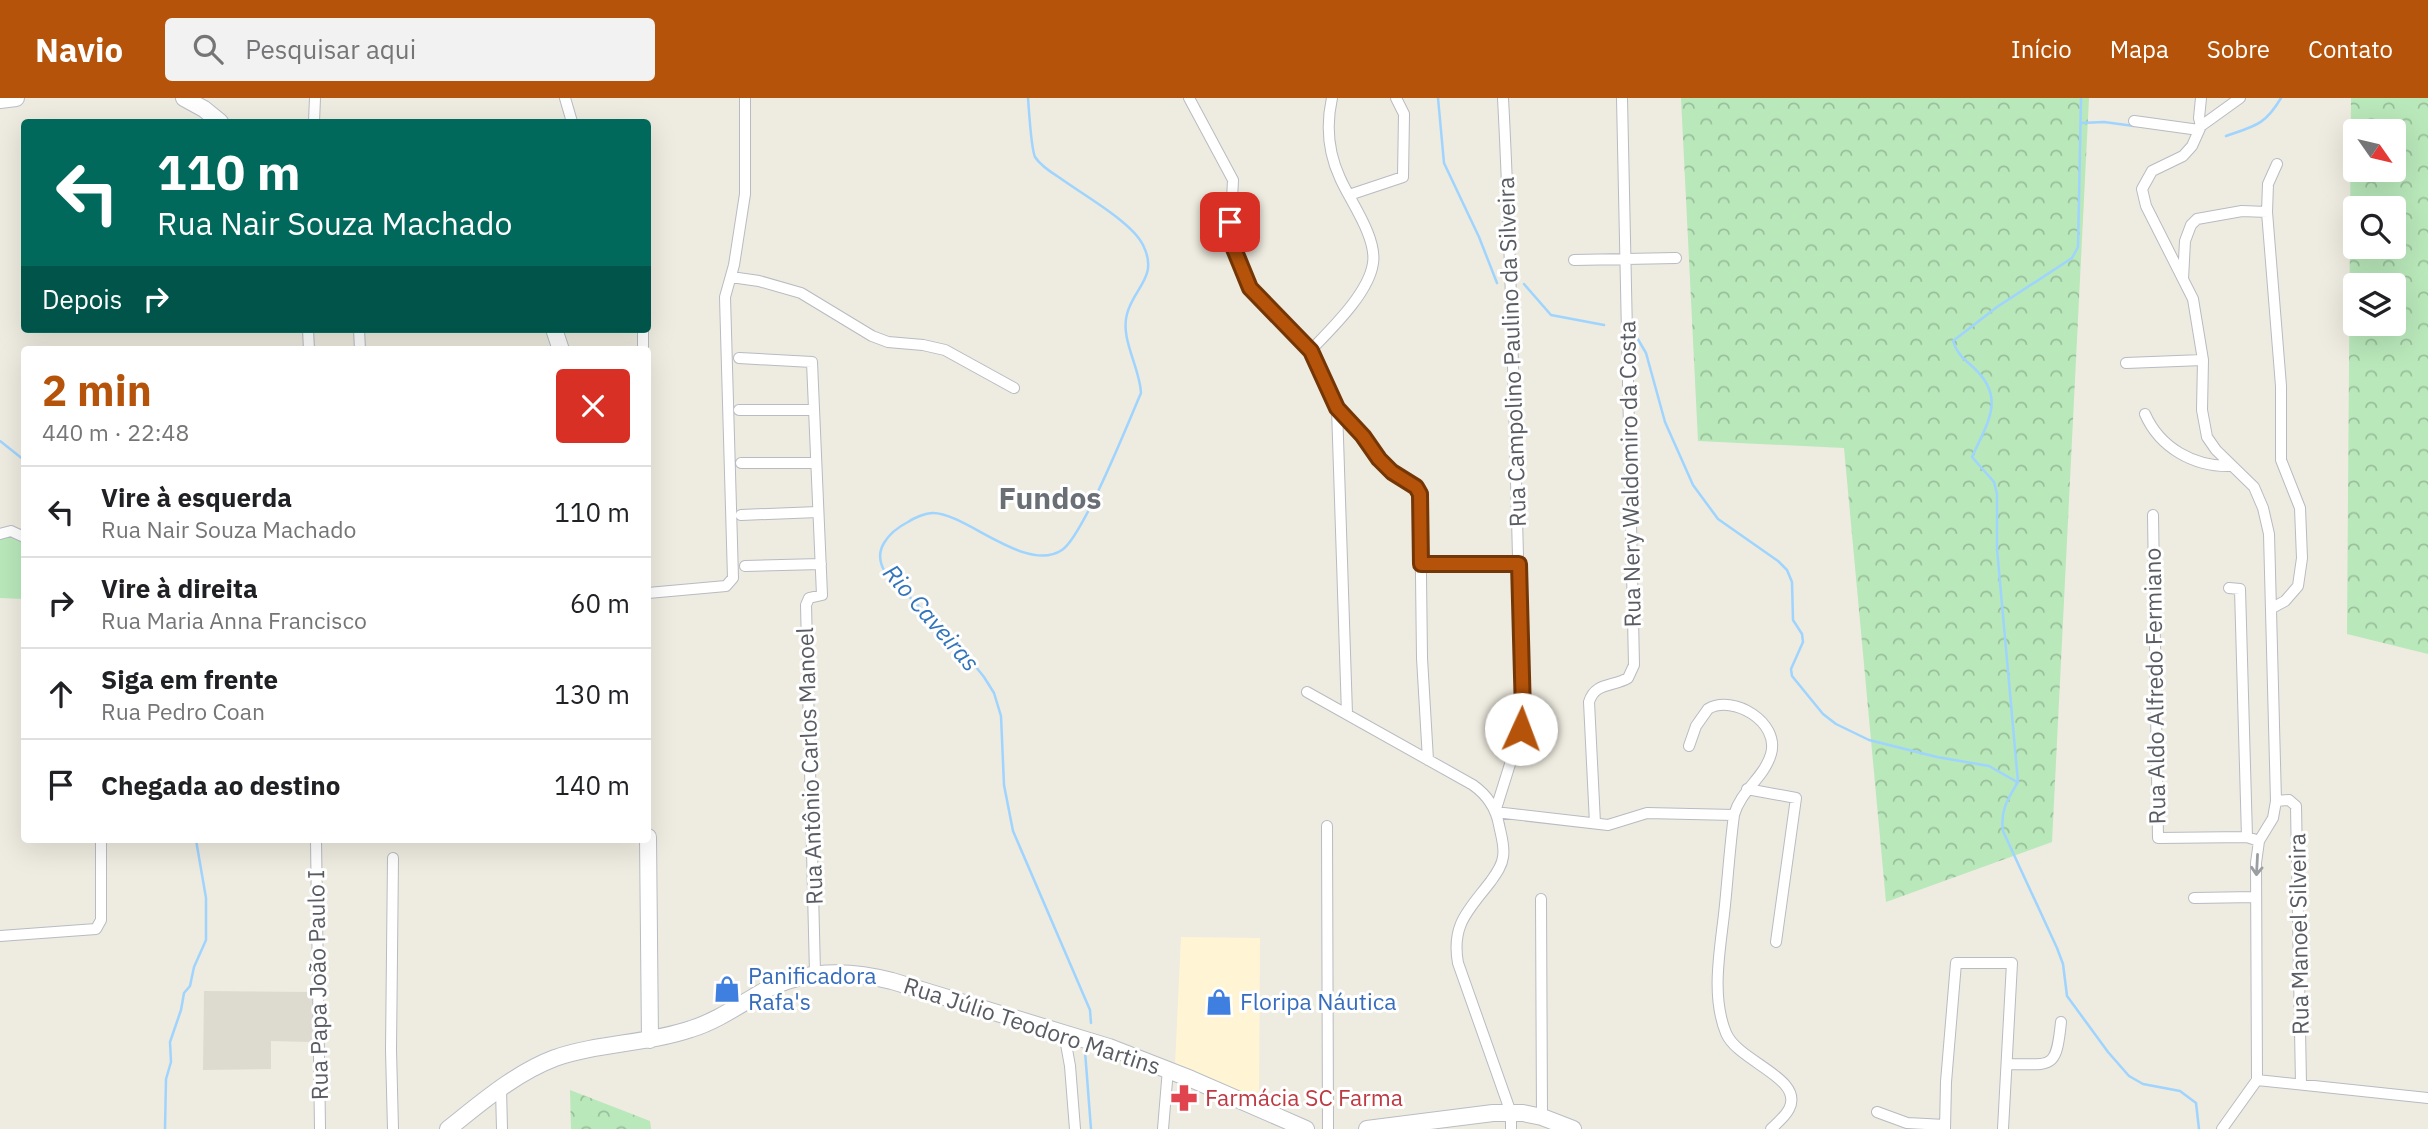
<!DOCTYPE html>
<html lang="pt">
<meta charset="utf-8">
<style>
body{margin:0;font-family:"IBM Plex Sans",sans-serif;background:#f2f2f2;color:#202124;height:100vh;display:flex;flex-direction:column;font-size:26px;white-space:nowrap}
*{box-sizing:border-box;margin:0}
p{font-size:23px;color:#757577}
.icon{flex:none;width:38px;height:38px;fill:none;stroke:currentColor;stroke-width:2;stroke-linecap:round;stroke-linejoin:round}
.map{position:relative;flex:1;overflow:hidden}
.sheet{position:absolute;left:21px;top:248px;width:630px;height:497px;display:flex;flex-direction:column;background:#fff;border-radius:7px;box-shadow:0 7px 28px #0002}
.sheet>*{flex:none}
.banner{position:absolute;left:21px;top:21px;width:630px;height:214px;border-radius:7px;box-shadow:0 7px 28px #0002;background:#00695c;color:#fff;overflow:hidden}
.needle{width:46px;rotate:124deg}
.tools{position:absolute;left:2343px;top:21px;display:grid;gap:14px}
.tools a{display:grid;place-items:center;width:63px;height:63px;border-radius:7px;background:#fff;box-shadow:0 7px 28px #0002;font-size:35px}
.pin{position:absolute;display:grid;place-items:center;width:60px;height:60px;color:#fff;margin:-30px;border-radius:14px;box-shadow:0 4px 10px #0006}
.me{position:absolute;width:77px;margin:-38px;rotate:2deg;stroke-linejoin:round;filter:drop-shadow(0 0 5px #0008)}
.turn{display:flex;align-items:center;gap:24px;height:147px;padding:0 21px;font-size:32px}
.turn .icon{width:91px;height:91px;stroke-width:2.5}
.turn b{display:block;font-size:49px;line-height:60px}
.then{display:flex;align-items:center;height:66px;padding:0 21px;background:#0003;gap:14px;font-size:26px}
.round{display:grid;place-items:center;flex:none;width:74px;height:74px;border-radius:7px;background:#f2f2f2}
.head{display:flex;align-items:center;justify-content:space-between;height:119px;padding:0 21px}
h1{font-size:42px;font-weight:800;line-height:52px;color:#b45309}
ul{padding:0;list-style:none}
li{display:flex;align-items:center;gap:21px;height:91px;padding:0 21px;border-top:2px solid #e0e0e0}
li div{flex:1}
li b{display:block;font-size:26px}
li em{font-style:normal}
header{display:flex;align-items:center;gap:42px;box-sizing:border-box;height:98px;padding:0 35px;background:#b45309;color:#fff}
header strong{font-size:33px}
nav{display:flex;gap:38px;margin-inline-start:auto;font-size:24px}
.search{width:490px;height:63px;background:#f2f2f2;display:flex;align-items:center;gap:18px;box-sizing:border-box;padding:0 24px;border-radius:7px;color:#757577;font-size:26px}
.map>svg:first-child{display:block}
.commercial{fill:#fff5d4}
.education{fill:#dddacf}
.green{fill:#b9e8ba}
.forest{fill:url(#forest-crowns);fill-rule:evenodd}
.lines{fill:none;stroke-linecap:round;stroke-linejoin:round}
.stream{stroke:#9fd4ff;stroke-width:2.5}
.street-casing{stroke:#b8bbc1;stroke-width:12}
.secondary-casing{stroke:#b9bdc4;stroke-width:18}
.street{stroke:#fff;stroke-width:10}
.secondary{stroke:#fff;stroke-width:16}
.oneway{stroke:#9b9ea1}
.route-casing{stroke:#753606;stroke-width:18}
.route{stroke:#b45309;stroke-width:12}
.labels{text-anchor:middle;stroke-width:6;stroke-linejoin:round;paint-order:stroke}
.street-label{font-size:23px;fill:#595d63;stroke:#fff}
.shop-label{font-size:23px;fill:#366cbe;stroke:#fff;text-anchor:start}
.health-label{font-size:23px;fill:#be3a42;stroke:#fff;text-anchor:start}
.water-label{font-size:24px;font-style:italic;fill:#3274bb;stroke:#fff}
.district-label{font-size:30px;font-weight:bold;fill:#6a6f75;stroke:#fff}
</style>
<header>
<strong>Navio</strong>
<div class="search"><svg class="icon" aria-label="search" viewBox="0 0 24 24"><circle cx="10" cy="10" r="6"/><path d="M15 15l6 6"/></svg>Pesquisar aqui</div>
<nav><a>Início</a><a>Mapa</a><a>Sobre</a><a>Contato</a></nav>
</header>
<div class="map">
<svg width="2428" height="1031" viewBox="0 0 2428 1031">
<defs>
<pattern id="forest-crowns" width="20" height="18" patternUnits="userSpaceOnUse" patternTransform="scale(1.75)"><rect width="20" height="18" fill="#b9e8ba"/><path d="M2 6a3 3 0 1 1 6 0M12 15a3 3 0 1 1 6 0" fill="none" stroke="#99bf9b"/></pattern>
</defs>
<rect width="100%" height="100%" fill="#eeebe0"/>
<path class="commercial" d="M 1181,839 L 1260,840 L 1259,1004 L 1175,967 Z"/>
<path class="education" d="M 204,893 L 312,894 L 312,944 L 271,943 L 271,971 L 203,972 Z"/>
<path class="green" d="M 9,437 L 24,443 L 24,501 L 0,500 L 0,441 Z"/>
<path class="forest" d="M 1681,0 L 2089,0 L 2052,744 L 1886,804 L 1844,350 L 1698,343 Z
M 2351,0 L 2428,0 L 2428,556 L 2347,536 ZM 2356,33 L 2394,33 L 2394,72 L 2356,72 ZM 2356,110 L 2394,110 L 2394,149 L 2356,149 ZM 2356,187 L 2394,187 L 2394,226 L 2356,226 Z
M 570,992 L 650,1023 L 651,1031 L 571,1031 Z"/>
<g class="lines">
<path class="stream" d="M 1028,0 C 1029,12 1031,50 1035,59 C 1040,67 1052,75 1060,80 C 1082,96 1132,124 1143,147 C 1159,179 1134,189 1127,216 C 1120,241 1140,270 1141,295 C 1128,325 1083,438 1062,452 C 1026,476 966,415 933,415 C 925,415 914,420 908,424 C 898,429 890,435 884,445 C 878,455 879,464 885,474 L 964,554 L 984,579 L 994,595 L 1001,618 L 1004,687 L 1013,733 L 1090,912 L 1091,925
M 1438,0 L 1444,65 L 1479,139 L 1497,185
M 2081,0 L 2078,149 L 2072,160 L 1997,209 L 1953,243 C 1957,256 1964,261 1973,269 C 2007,300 1987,325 1972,359 L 1994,384 L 1997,396 L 1997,451 L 2018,684 C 2008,701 2000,712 2003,733 L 2057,850 L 2063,866 L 2067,898 L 2108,954 L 2129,978 L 2143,986 L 2180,993 L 2196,1005 L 2199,1031
M 2081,25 L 2104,24 L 2134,28
M 2226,38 C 2255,28 2265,27 2281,0
M 1524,186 L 1551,217 L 1604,227
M 1636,238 L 1646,255 L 1665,324 L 1693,387 L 1718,421 L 1778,463 L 1787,472 L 1792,484 L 1793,522 L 1802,536 L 1803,544 L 1791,571 L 1792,578 L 1823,616 L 1836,626 L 1869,642 L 1937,659 L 1989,668 L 2017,684
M 0,343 L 24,362
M 1085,953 L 1091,1031
M 165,1031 L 166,981 L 171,964 L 170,944 L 181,912 L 184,895 L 190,888 L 194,869 L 206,842 L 206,800 L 196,742"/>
<defs>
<path id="street" d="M 565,0 L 572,24
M 1189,0 L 1233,82 L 1230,140 L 1245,181 L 1257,197 L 1311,252 L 1337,310 L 1387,369 L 1416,389 L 1420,396 L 1422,560 L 1428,662
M 1503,0 C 1514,205 1515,410 1523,615 L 1521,631 L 1495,714 L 1608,727 L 1647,715 L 1734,717
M 2201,0 L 2199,20 L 2201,28
M 2240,0 L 2201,28 L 2192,48 L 2183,58 L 2152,73 L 2142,91 L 2146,108 L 2193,201 L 2203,262 L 2202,312 L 2207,339 L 2216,352 L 2254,389 L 2263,410 L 2269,436 L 2276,703 L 2273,720 L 2259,743 L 2256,765 L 2257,982
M 2134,23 L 2199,32
M 314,24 L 315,0
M 1349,97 L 1403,79 L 1404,16 L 1396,0
M 1574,162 L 1676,160
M 731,179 L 759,183 L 801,195 L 872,238 L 888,244 L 923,247 L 945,252 L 1014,290
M 2183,181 L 2185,143 L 2191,127 L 2197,121 L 2242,113 L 2267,114
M 308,231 L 309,252
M 359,231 L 360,252
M 643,231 L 643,252
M 1311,252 C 1331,231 1369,195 1373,165 C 1377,139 1350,103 1340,80 C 1328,54 1326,27 1332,0
M 739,260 L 812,264 L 822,497 L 809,500 L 806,507 L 815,875
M 2126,265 L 2203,262
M 1337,310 L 1347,616
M 739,312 L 814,312
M 2145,316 C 2160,350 2194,369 2231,368
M 741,365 L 816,365
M 741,417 L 818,414
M 2153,417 L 2158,740 L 2247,739 L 2259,743
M 0,436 L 11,433 L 24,439
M 1421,466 L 1519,466
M 745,468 L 821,466
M 2229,490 L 2240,491 L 2247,739
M 648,495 L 726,488 L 733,480 L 725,199 L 734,167 L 745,96 L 745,0
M 2272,510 L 2285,503 L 2298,488 L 2302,460 L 2300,410 L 2281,362 L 2281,288 L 2267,114 L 2268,86 L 2277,66
M 1307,594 L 1473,687 C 1487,697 1496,710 1499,727 C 1501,737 1505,749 1503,759 C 1502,768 1496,776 1491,783 C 1469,812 1451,826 1458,865 L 1511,1015 L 1511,1031
M 1689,648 L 1696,628 L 1708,611 C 1733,596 1780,624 1771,656 C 1764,680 1741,692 1734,717 C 1730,747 1728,777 1725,807 C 1721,848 1710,896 1726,935 C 1738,964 1805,980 1789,1011 C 1785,1019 1777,1025 1771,1031
M 1747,691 L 1796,700 L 1776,844
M 2276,703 L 2289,702 L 2296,708 L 2301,986
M 1595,725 L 1589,604 C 1595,584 1613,589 1628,580 L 1634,567 L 1622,0
M 1327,728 L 1328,1031
M 316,742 L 320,1031
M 393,760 L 391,952 L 393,1031
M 2194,800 L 2255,799
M 1541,801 L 1542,1019
M 0,838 L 96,831 L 101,822 L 101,742
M 1064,935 L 1070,968 L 1075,1031
M 2007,966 C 2052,966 2056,973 2061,924
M 501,991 L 502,1031
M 1877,1014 L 1907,1025 L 1945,1027
M 1163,1031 L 1168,971
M 1945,1031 L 1946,984 L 1956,865 L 2012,865 L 2003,1031
M 2222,1031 L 2257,982 L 2428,1000"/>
<path id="secondary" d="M 184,0 L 204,11 L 220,24
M 0,2 L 16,0
M 554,231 L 561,252
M 648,739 L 650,942
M 448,1031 C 481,1005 515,975 555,960 C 598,945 647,946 691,931 C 717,923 739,907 762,894 C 803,871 847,871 892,883 L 1109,949 L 1191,981 L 1306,1031
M 1367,1031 L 1493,1015 L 1523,1015 L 1542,1019 L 1573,1031"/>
</defs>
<use href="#street" class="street-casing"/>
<use href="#secondary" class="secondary-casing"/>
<use href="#street" class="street"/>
<use href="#secondary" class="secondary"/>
</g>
<defs><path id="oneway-shaft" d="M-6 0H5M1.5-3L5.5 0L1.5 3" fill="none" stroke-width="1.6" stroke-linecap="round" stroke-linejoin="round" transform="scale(1.75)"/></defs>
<use class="oneway" href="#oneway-shaft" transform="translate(2257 767) rotate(93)"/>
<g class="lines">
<defs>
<path id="route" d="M 1230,124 L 1230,141 L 1250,190 L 1311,253 L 1337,310 L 1363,338 L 1379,361 L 1392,374 L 1416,389 L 1420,396 L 1421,466 L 1519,466 L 1523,615 L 1521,631"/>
</defs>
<use href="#route" class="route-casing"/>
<use href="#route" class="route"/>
</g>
<defs>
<symbol id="shop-bare" viewBox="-9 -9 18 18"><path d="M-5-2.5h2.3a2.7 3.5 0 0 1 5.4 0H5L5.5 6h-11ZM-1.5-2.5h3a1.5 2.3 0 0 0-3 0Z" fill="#3f7fe0" stroke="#fff" stroke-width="2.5" paint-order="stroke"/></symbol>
<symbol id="pharmacy-bare" viewBox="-9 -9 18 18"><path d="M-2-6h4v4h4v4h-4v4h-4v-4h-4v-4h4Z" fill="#e0444e" stroke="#fff" stroke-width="2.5" paint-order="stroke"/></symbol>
</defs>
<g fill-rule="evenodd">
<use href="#shop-bare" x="708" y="872" width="38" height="38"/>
<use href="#shop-bare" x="1200" y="885" width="38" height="38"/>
<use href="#pharmacy-bare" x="1165" y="981" width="38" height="38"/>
</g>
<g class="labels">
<g class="street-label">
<text transform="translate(1512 254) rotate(-92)" y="8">Rua Campolino Paulino da Silveira</text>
<text transform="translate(1630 376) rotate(-91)" y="8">Rua Nery Waldomiro da Costa</text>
<text transform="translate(2155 588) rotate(-91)" y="8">Rua Aldo Alfredo Fermiano</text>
<text transform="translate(810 668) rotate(-92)" y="8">Rua Antônio Carlos Manoel</text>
<text transform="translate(2299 836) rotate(-91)" y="8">Rua Manoel Silveira</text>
<text transform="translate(318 887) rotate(-91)" y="8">Rua Papa João Paulo I</text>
<text transform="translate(1032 928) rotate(18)" y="8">Rua Júlio Teodoro Martins</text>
</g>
<g class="shop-label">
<text x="748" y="886">Panificadora<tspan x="748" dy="26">Rafa's</tspan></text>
<text x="1240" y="912">Floripa Náutica</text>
</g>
<g class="health-label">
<text x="1205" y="1008">Farmácia SC Farma</text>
</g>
<g class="water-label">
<text transform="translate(931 520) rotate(49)" y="8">Rio Caveiras</text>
</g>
<g class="district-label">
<text x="1050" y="411">Fundos</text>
</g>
</g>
</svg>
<div class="tools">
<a><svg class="needle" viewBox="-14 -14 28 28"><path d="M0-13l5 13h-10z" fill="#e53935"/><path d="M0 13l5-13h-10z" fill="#757577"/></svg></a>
<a><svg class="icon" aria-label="search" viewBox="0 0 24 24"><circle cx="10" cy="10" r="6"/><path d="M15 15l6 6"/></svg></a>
<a><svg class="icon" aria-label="layers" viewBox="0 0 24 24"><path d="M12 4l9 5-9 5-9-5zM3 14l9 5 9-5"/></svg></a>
</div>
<div class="pin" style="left:1230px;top:124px;background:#d93025"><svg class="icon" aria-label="arrive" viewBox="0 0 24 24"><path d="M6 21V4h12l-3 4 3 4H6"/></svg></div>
<svg class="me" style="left:1521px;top:631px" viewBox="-20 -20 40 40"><circle r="19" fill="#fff"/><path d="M0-13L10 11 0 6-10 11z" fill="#b45309"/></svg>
<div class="banner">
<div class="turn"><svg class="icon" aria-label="left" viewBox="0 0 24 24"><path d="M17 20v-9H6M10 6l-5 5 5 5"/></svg><div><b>110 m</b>Rua Nair Souza Machado</div></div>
<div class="then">Depois<svg class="icon" aria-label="right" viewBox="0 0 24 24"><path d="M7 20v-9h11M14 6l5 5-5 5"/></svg></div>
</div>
<section class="sheet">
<div class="head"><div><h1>2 min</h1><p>440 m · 22:48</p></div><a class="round" style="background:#d93025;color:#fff"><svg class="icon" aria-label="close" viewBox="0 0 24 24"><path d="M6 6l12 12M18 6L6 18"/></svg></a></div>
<ul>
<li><svg class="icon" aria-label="left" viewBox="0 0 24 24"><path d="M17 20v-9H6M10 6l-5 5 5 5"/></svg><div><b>Vire à esquerda</b><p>Rua Nair Souza Machado</p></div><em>110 m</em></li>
<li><svg class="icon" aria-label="right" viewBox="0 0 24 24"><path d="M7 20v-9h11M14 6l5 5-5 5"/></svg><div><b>Vire à direita</b><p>Rua Maria Anna Francisco</p></div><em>60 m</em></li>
<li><svg class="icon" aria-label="ahead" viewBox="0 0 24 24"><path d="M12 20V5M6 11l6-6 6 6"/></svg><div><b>Siga em frente</b><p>Rua Pedro Coan</p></div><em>130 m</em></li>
<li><svg class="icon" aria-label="arrive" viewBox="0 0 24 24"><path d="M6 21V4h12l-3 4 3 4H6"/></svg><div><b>Chegada ao destino</b></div><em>140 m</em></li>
</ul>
</section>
</div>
